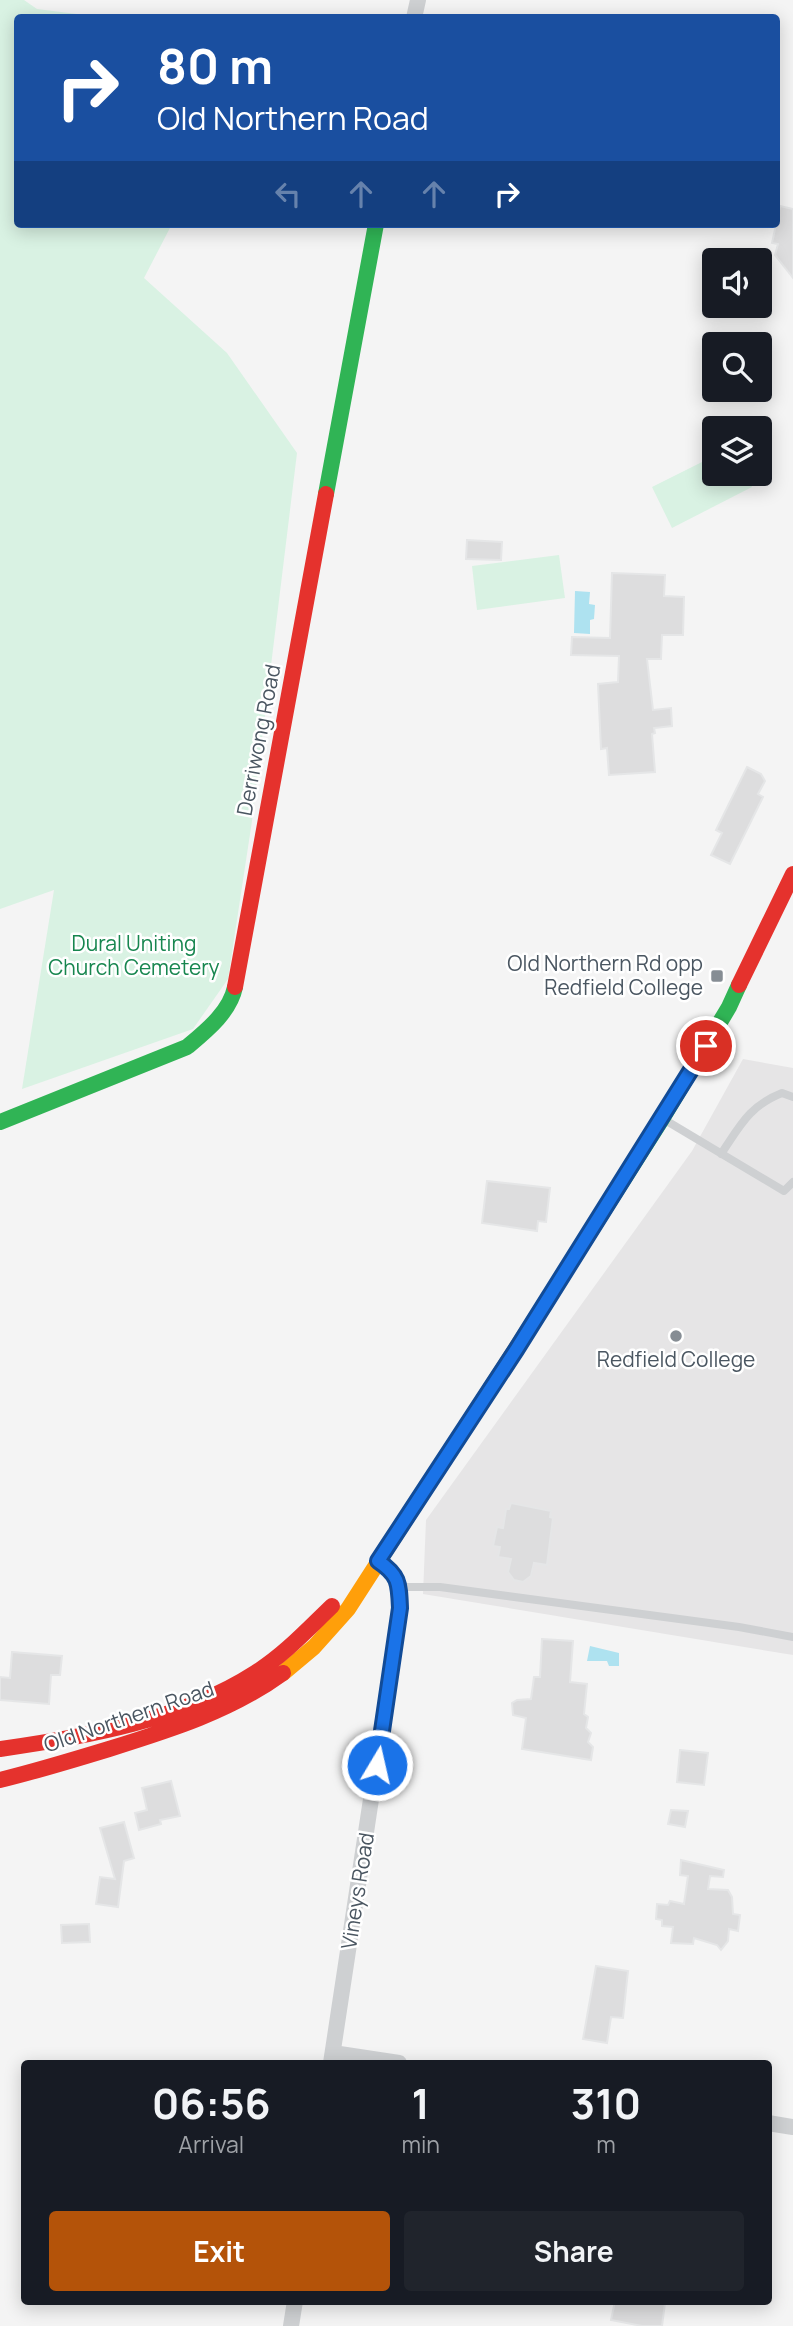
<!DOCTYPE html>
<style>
body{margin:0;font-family:Manrope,sans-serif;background:#20242c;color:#f1f3f6;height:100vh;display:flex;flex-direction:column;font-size:26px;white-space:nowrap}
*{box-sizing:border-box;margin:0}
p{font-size:23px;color:#9ea1a6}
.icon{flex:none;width:38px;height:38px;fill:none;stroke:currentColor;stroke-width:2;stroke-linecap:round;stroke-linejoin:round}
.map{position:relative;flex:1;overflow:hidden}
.panel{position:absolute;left:21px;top:2060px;width:751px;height:245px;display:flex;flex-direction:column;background:#171b24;border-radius:7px;box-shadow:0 4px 18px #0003}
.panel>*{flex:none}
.guide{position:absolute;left:14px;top:14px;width:766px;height:214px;border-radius:7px;box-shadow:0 4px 18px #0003;background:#1a4fa0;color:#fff;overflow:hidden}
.controls{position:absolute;left:702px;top:248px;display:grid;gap:14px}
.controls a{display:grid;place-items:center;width:70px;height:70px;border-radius:7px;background:#171b24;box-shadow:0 4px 18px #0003;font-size:35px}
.pin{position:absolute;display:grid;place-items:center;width:60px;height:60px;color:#fff;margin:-30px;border:4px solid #fff;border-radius:50%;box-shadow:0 2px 7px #0007}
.me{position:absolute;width:77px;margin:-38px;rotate:9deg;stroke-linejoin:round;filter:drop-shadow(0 0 5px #0008)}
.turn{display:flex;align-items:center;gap:24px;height:147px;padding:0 28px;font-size:32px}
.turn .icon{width:91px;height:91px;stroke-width:2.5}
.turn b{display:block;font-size:49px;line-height:60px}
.lanes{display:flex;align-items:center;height:66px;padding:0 28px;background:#0003;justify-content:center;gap:35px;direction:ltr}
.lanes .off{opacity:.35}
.eta{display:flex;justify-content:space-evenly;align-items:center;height:119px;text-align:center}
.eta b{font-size:42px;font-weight:700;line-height:49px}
.action{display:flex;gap:14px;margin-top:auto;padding:14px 28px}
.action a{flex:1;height:80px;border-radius:7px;background:#b45309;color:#fff;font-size:28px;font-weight:700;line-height:80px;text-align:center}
.action a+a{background:#20242c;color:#f1f3f6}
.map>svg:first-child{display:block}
.education{fill:#e6e5e6}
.green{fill:#d9f2e3}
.water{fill:#aee2f0}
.building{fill:#ddddde;stroke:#e5e6e7;stroke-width:2}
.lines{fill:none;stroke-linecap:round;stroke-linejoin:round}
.lane{stroke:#ced0d2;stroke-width:8}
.street{stroke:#ced0d2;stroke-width:16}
.fast{stroke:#30b455;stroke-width:16}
.slow{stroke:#ff9f0a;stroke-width:16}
.jam{stroke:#e5322d;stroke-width:16}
.route-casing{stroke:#114b97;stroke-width:18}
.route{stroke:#1a73e8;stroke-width:12}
.poi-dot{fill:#868d94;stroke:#fff;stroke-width:2.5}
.labels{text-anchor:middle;stroke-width:5;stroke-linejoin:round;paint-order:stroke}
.street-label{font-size:21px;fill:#4a5661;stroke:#fff}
.park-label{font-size:21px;fill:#17864f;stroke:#fff}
.poi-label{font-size:21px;fill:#4a5661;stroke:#fff;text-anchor:end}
</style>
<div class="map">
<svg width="793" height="2326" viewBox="0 0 793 2326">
<rect width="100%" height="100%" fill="#f4f4f4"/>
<path class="education" d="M 743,1059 L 793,1068 L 793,1655 L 423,1594 L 426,1520 L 692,1151 Z"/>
<path class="green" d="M 0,0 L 24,0 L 37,9 L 101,17 L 18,18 L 18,224 L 172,224 L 144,278 L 227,353 L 297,453 L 252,821 L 228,979 L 193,1029 L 22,1089 L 54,890 L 0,909 Z
M 714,456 L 714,474 L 746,474 L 752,487 L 672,528 L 652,487 Z
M 559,555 L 565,598 L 477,610 L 472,566 Z"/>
<path class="water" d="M 575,591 L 590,592 L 589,604 L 595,605 L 594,619 L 590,620 L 590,634 L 574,633 Z
M 590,1646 L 619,1653 L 619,1666 L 609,1666 L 607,1661 L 587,1661 Z"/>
<path class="building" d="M 780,206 L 793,209 L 793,278 L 775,255 L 778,244 L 772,243 Z
M 467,540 L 502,542 L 501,560 L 466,559 Z
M 612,573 L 665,575 L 664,596 L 684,597 L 683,635 L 662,635 L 661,659 L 647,659 L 653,710 L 671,708 L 672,726 L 654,728 L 655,733 L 652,734 L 655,772 L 609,775 L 607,748 L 601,749 L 598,684 L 618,682 L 619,656 L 571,655 L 572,637 L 610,638 Z
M 747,767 L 761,774 L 765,781 L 758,794 L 763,797 L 730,864 L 711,855 L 722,833 L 716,830 Z
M 487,1181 L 550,1188 L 546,1222 L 538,1221 L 537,1231 L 482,1223 Z
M 511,1503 L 551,1511 L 550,1517 L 553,1518 L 547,1565 L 534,1563 L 531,1576 L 523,1582 L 514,1580 L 508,1572 L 511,1559 L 498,1557 L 500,1547 L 493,1546 L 497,1527 L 503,1528 L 506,1509 L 509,1509 Z
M 542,1639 L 573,1641 L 570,1682 L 587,1684 L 584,1714 L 588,1717 L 586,1728 L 591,1733 L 588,1742 L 593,1747 L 591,1760 L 522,1749 L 526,1718 L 513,1715 L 512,1703 L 517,1700 L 531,1699 L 534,1677 L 540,1677 Z
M 12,1652 L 62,1656 L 60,1675 L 51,1675 L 49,1704 L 0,1700 L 0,1677 L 10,1678 Z
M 680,1750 L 708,1753 L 704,1785 L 677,1782 Z
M 171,1781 L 180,1816 L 160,1820 L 161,1824 L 139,1830 L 135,1813 L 147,1810 L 142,1788 Z
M 671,1810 L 688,1811 L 685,1827 L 668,1824 Z
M 124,1822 L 134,1858 L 124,1861 L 118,1907 L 96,1904 L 100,1877 L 115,1879 L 100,1828 Z
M 681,1860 L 724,1870 L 723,1877 L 710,1876 L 708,1889 L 728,1890 L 732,1897 L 733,1914 L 740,1915 L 738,1931 L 729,1929 L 728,1941 L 721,1950 L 717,1945 L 694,1938 L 693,1944 L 671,1943 L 673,1927 L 662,1926 L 662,1920 L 656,1919 L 657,1904 L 668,1905 L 670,1901 L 684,1904 L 688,1876 L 680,1875 Z
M 89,1924 L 90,1942 L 62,1943 L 61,1925 Z
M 596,1966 L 628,1971 L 623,2018 L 611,2017 L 607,2043 L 583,2039 Z
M 615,2301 L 665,2303 L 662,2326 L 642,2326 L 611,2320 Z"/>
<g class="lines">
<path class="lane" d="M 665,1120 L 784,1191 L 793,1182
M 721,1154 C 740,1126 749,1106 782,1093 L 793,1097
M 400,1587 L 440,1587 L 739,1627 L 793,1637"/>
<path class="street" d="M 414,18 L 418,0
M 333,2053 L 399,2063
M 331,2063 L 400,1608 C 400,1583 399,1575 378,1561
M 768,2123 L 793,2127
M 291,2326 L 295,2301"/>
<path class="fast" d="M 326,494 L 376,224
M 0,1122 L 187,1047 C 206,1031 230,1012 235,987
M 533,1322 L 662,1119 L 729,1007 L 739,985"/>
<path class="slow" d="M 283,1673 L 314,1647 L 348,1609 L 533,1322"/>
<path class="jam" d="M 739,985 L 793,874
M 235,987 L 326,494
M 0,1749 C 85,1737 182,1720 255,1673 C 284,1655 308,1629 332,1606
M 0,1780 C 37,1771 73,1760 109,1749 C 170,1730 231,1711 283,1673"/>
</g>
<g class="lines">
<defs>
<path id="route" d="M 377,1765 L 400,1608 C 399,1583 399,1575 378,1561 L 516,1350 L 706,1046"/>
</defs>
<use href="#route" class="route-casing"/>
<use href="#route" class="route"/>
</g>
<g class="poi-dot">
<rect x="710" y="969" width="14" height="14" rx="3.5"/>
<circle cx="676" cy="1336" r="7"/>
</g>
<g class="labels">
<g class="street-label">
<text transform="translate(259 740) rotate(-79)" y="7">Derriwong Road</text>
<text transform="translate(129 1717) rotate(-19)" y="7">Old Northern Road</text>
<text transform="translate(358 1891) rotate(-81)" y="7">Vineys Road</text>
</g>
<g class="park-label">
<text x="134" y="951">Dural Uniting<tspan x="134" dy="24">Church Cemetery</tspan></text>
</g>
<g class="poi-label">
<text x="703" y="971">Old Northern Rd opp<tspan x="703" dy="24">Redfield College</tspan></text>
<text x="676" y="1367" text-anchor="middle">Redfield College</text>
</g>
</g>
</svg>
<div class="controls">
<a><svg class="icon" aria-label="sound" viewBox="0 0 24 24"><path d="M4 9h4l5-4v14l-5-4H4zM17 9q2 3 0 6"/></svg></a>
<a><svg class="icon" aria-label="search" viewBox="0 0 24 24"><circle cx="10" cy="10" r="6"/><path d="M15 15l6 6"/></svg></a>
<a><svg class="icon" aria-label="layers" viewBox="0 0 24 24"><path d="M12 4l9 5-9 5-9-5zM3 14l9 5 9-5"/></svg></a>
</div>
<div class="pin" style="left:706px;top:1046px;background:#d93025"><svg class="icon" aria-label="arrive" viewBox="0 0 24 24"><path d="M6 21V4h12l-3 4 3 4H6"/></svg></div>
<svg class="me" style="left:377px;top:1765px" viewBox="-20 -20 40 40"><circle r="17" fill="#1a73e8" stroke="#fff" stroke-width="3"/><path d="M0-11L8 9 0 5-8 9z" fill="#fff"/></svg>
<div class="guide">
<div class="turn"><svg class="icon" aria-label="right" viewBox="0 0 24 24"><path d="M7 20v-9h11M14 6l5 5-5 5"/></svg><div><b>80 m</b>Old Northern Road</div></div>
<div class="lanes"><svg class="icon off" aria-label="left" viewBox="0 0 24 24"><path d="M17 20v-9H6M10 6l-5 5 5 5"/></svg><svg class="icon off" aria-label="ahead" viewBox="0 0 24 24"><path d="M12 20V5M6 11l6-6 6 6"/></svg><svg class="icon off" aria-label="ahead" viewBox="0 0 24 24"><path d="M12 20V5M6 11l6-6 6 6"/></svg><svg class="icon" aria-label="right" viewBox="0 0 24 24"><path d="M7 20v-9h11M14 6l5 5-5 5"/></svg></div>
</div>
<section class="panel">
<div class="eta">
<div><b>06:56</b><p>Arrival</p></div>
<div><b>1</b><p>min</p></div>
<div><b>310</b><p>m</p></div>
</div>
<div class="action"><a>Exit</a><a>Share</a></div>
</section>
</div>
